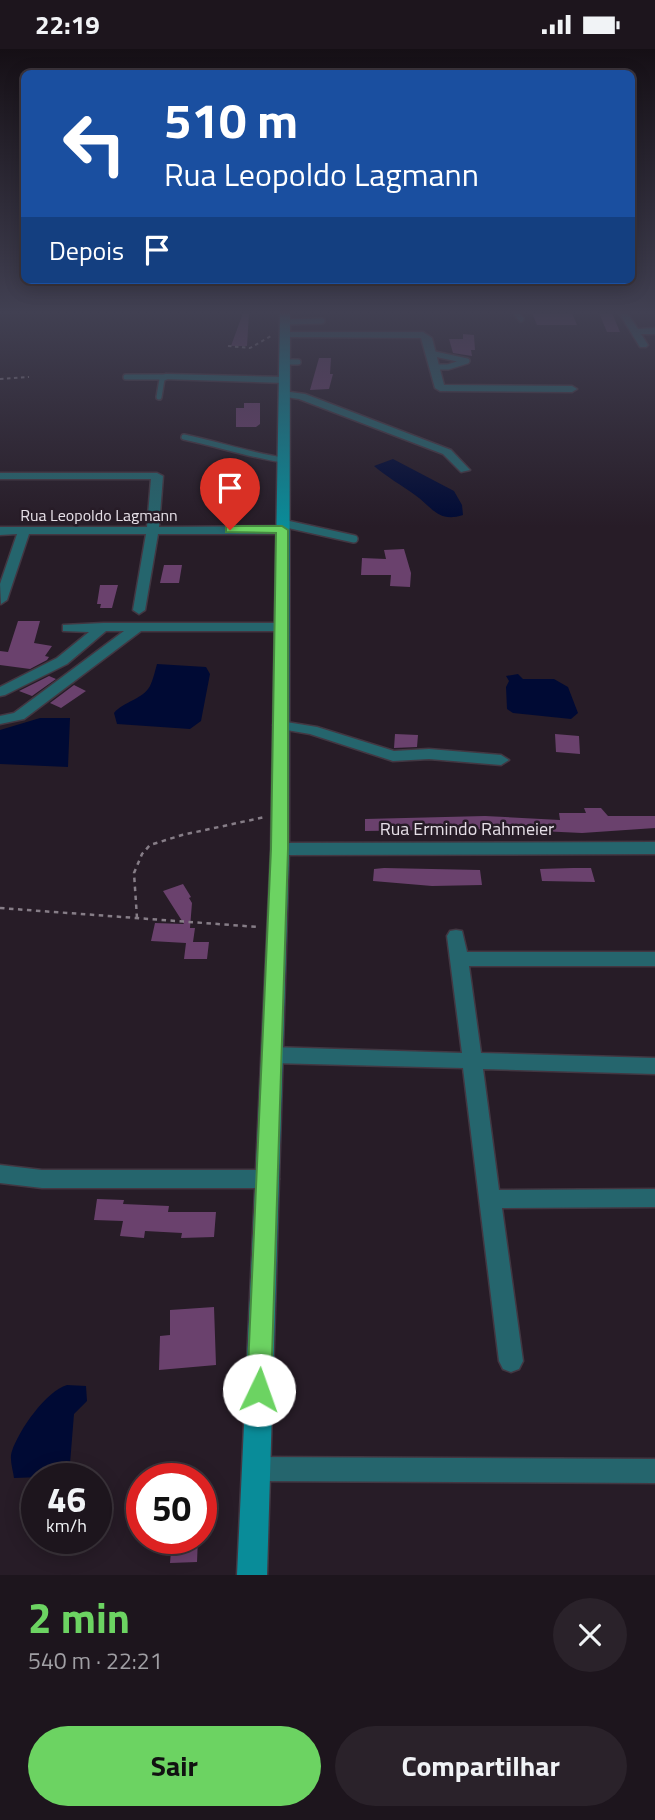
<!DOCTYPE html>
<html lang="pt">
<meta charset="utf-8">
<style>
body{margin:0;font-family:"Titillium Web",sans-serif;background:#2a222a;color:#f1f3f6;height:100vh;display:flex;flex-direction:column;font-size:26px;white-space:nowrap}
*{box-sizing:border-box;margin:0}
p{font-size:23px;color:#a09fa4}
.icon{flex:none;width:38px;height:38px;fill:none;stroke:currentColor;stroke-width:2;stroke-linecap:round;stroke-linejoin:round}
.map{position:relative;height:1526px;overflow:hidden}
.side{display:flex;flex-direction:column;background:#1d151d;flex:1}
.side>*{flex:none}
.banner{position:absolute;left:21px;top:21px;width:614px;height:214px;border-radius:10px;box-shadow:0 4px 18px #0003,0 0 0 2px #3b343b;background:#1a4fa0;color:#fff;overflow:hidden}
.speed{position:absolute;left:21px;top:1414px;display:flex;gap:14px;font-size:35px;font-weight:700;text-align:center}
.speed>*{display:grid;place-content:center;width:91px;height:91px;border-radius:50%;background:#1d151d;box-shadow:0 4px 18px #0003,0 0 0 2px #3b343b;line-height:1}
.speed small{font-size:18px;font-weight:400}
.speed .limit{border:10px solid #d22;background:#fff;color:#111}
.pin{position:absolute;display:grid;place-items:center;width:60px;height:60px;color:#fff;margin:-72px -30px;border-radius:50% 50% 50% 0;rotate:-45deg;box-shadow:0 0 7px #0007}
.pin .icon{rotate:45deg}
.me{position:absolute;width:77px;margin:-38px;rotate:3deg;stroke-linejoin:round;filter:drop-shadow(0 0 5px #0008)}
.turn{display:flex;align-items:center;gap:24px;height:147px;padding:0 28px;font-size:32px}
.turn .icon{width:91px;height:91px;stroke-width:2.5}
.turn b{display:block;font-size:49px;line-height:60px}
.then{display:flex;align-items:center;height:66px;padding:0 28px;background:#0003;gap:14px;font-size:26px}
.round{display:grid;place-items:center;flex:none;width:74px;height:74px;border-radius:37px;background:#2a222a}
.summary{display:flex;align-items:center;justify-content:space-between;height:119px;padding:0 28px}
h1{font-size:42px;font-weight:700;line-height:52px;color:#6cd362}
.action{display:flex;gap:14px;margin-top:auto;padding:14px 28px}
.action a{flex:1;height:80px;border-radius:42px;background:#6cd362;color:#111;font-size:28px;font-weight:700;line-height:80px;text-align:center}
.action a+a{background:#2a222a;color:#f1f3f6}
.status{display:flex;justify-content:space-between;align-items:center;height:49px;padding:0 35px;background:#1d151d;direction:ltr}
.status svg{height:19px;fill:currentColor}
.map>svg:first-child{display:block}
.water{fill:#000a34}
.building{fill:#6a416d}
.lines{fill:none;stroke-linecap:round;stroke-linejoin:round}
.service-far1-casing{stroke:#423742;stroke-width:8}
.service-casing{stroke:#423742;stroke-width:10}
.minor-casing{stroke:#423742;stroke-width:3}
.secondary-casing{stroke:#423742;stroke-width:3}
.path-far1{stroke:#867d87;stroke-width:2;stroke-dasharray:3.5 3.5;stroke-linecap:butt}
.path{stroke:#867d87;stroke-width:2.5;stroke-dasharray:4.5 4.5;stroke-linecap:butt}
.service-far1{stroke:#25656d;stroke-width:5}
.service{stroke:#25656d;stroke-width:7}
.minor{fill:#25656d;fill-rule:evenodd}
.secondary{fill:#098c99;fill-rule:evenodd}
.route{fill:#6cd362;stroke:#468940;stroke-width:2}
.labels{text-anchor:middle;stroke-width:5;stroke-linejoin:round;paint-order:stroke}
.far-street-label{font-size:16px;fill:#e6dfe7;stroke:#271c27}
.street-label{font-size:18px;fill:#e6dfe7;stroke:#271c27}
</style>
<div class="status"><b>22:19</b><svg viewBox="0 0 49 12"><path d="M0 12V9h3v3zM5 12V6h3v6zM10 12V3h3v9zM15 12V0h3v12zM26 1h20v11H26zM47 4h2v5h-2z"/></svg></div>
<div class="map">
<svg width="655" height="1526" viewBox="0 0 655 1526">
<rect width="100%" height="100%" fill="#271c27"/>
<path class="water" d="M 393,410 L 454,442 L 462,456 L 463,466 C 438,474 432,458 415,446 C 401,436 387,428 374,417 Z
M 157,615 L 206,618 L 210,625 L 201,672 L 190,680 L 117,675 L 114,664 C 124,652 142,651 150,637 C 153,631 155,622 157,615 Z
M 518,625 L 523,630 L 554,630 L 568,638 L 578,664 L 571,670 L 513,664 L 507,660 L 506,638 L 509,632 L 506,627 Z
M 40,669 L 70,669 L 68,718 L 0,715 L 0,681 Z
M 67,1336 L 86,1337 L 87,1352 L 74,1365 L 69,1427 L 14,1429 C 13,1421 9,1410 12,1402 C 19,1381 46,1342 67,1336 Z"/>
<path class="building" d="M 243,264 L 249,264 L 247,297 L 231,297 Z
M 532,264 L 572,264 L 577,276 L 537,276 Z
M 599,264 L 612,264 L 620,283 L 607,283 Z
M 463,285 L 474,286 L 475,301 L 471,301 L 472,307 L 453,304 L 449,290 L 463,290 Z
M 319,309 L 331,309 L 330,325 L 333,325 L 329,340 L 310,341 Z
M 244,354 L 260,354 L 260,375 L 256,378 L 236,378 L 236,359 L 244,359 Z
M 404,500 L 411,524 L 410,538 L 390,537 L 391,526 L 361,526 L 362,509 L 386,510 L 384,501 Z
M 164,516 L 182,516 L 179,534 L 160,534 Z
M 100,536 L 118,536 L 112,559 L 100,559 L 101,555 L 97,555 Z
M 18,572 L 40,572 L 34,594 L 52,597 L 45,607 L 49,608 L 47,611 L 30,620 L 0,616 L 0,602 L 8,603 Z
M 49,627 L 56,630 L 32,647 L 19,642 Z
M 74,636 L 86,642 L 61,659 L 50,654 Z
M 395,685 L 418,686 L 417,698 L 394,699 Z
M 555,685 L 579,687 L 580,705 L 556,703 Z
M 584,759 L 601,759 L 608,767 L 655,767 L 655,779 L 582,784 L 498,780 L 365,782 L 365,770 L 485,767 L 560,771 L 559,764 L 586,764 Z
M 384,819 L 480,821 L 482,836 L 432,837 L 373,832 L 374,820 Z
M 573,819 L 591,819 L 595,833 L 542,832 L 540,820 Z
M 183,835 L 191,848 L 189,849 L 192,854 L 190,879 L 195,879 L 193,893 L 209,893 L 207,910 L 184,910 L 186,894 L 151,892 L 155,874 L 184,875 L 163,842 Z
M 97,1150 L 124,1151 L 123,1155 L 169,1157 L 168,1163 L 216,1163 L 214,1188 L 181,1189 L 182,1184 L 145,1182 L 144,1189 L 120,1187 L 123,1172 L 94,1171 Z
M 214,1258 L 216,1316 L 159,1321 L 160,1287 L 170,1286 L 170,1261 Z
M 172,1489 L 198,1489 L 197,1513 L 170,1514 Z"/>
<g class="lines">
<defs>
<path id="service-far1" d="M 516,264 L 521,270
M 285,273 L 322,272
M 430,304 L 467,312 L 448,318 L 433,318
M 284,313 L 298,313
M 126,328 L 166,328
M 159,348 L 162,330 L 166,328
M 184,388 C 218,395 249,406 283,411"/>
<path id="service" d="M 282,474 L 354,490"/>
<path id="minor" d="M 619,264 L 627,264 L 638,280 L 655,279 L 655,285 L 641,285 L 648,296 L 646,298 L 640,298 Z
M 285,283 L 423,283 L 432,289 L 444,336 L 572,337 L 577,340 L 572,343 L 440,342 L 435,339 L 421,289 L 282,288 L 280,286 Z
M 166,325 L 284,328 L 289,331 L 284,334 L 163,330 L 163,326 Z
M 283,342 L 305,345 L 451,401 L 470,421 L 461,423 L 443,405 L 299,350 L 279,347 L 279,343 Z
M 0,424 L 157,424 L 163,427 L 159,478 L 282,477 L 288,481 L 282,485 L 158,485 L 145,561 L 139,565 L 133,561 L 146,485 L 29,485 L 7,551 L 1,555 L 0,535 L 17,485 L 0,486 L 0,478 L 147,478 L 151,430 L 0,430 Z
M 103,574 L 281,574 L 288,578 L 281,582 L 141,582 L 24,670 L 0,675 L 0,667 L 14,664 L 124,582 L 106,582 L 67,615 L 5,646 L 0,647 L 0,638 L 57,609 L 89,583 L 63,582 L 63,576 Z
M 280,672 L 317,678 L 394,702 L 429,700 L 501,706 L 509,711 L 501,716 L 429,710 L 393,712 L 310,685 L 275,679 L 273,676 L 275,673 Z
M 655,793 L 655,805 L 280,806 L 272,800 L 280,794 Z
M 456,881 L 462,882 L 467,903 L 655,903 L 655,917 L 469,917 L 481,1004 L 655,1009 L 655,1025 L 483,1020 L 499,1141 L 655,1140 L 655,1158 L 502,1159 L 523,1312 L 519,1320 L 511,1323 L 503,1320 L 499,1312 L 463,1019 L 272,1014 L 265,1011 L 262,1006 L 265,1001 L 272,998 L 462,1004 L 447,887 L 450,882 Z
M 0,1116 L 42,1121 L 269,1121 L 276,1124 L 279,1130 L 276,1136 L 269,1139 L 42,1139 L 0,1134 Z
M 255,1408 L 655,1410 L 655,1434 L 255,1432 L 246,1429 L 243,1420 L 246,1411 Z"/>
<path id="secondary" d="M 280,264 L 290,264 L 289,800 L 267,1526 L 237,1526 L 271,800 Z"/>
</defs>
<use href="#service-far1" class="service-far1-casing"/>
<use href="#service" class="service-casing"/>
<use href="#minor" class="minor-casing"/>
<use href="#secondary" class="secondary-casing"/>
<path class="path-far1" d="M 228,297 L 250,299 L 271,287
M 0,330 L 29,328"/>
<path class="path" d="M 0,859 L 258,878
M 137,869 L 134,824 L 142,805 L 150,796 L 182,786 L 265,768"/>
<use href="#service-far1" class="service-far1"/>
<use href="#service" class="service"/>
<use href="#minor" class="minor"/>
<use href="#secondary" class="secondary"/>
</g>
<linearGradient id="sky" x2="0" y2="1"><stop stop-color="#150f15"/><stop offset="0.55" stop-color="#414052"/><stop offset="1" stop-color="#414052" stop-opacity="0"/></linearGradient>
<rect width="655" height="478" fill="url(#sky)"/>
<path class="route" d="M 230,477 L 282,477 L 288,481 L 288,800 L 271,1341 L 268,1349 L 259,1353 L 251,1349 L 247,1341 L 271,800 L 276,484 L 226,483 L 226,478 Z"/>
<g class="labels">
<g class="far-street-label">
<text x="99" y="472">Rua Leopoldo Lagmann</text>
</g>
<g class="street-label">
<text x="467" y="786">Rua Ermindo Rahmeier</text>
</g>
</g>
</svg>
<div class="speed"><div>46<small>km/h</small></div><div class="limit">50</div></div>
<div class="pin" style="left:230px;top:481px;background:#d93025"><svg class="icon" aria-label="arrive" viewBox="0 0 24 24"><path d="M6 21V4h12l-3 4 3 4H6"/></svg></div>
<svg class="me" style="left:259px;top:1341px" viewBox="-20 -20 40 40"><circle r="19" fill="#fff"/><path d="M0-13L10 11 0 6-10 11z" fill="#6cd362"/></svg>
<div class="banner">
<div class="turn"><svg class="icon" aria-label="left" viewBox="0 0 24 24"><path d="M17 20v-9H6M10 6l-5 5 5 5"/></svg><div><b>510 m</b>Rua Leopoldo Lagmann</div></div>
<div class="then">Depois<svg class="icon" aria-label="arrive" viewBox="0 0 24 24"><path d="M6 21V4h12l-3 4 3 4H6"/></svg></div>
</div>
</div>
<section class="side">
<div class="summary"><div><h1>2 min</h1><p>540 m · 22:21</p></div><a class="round"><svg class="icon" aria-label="close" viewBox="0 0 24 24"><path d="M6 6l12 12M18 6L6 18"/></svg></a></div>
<div class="action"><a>Sair</a><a>Compartilhar</a></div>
</section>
